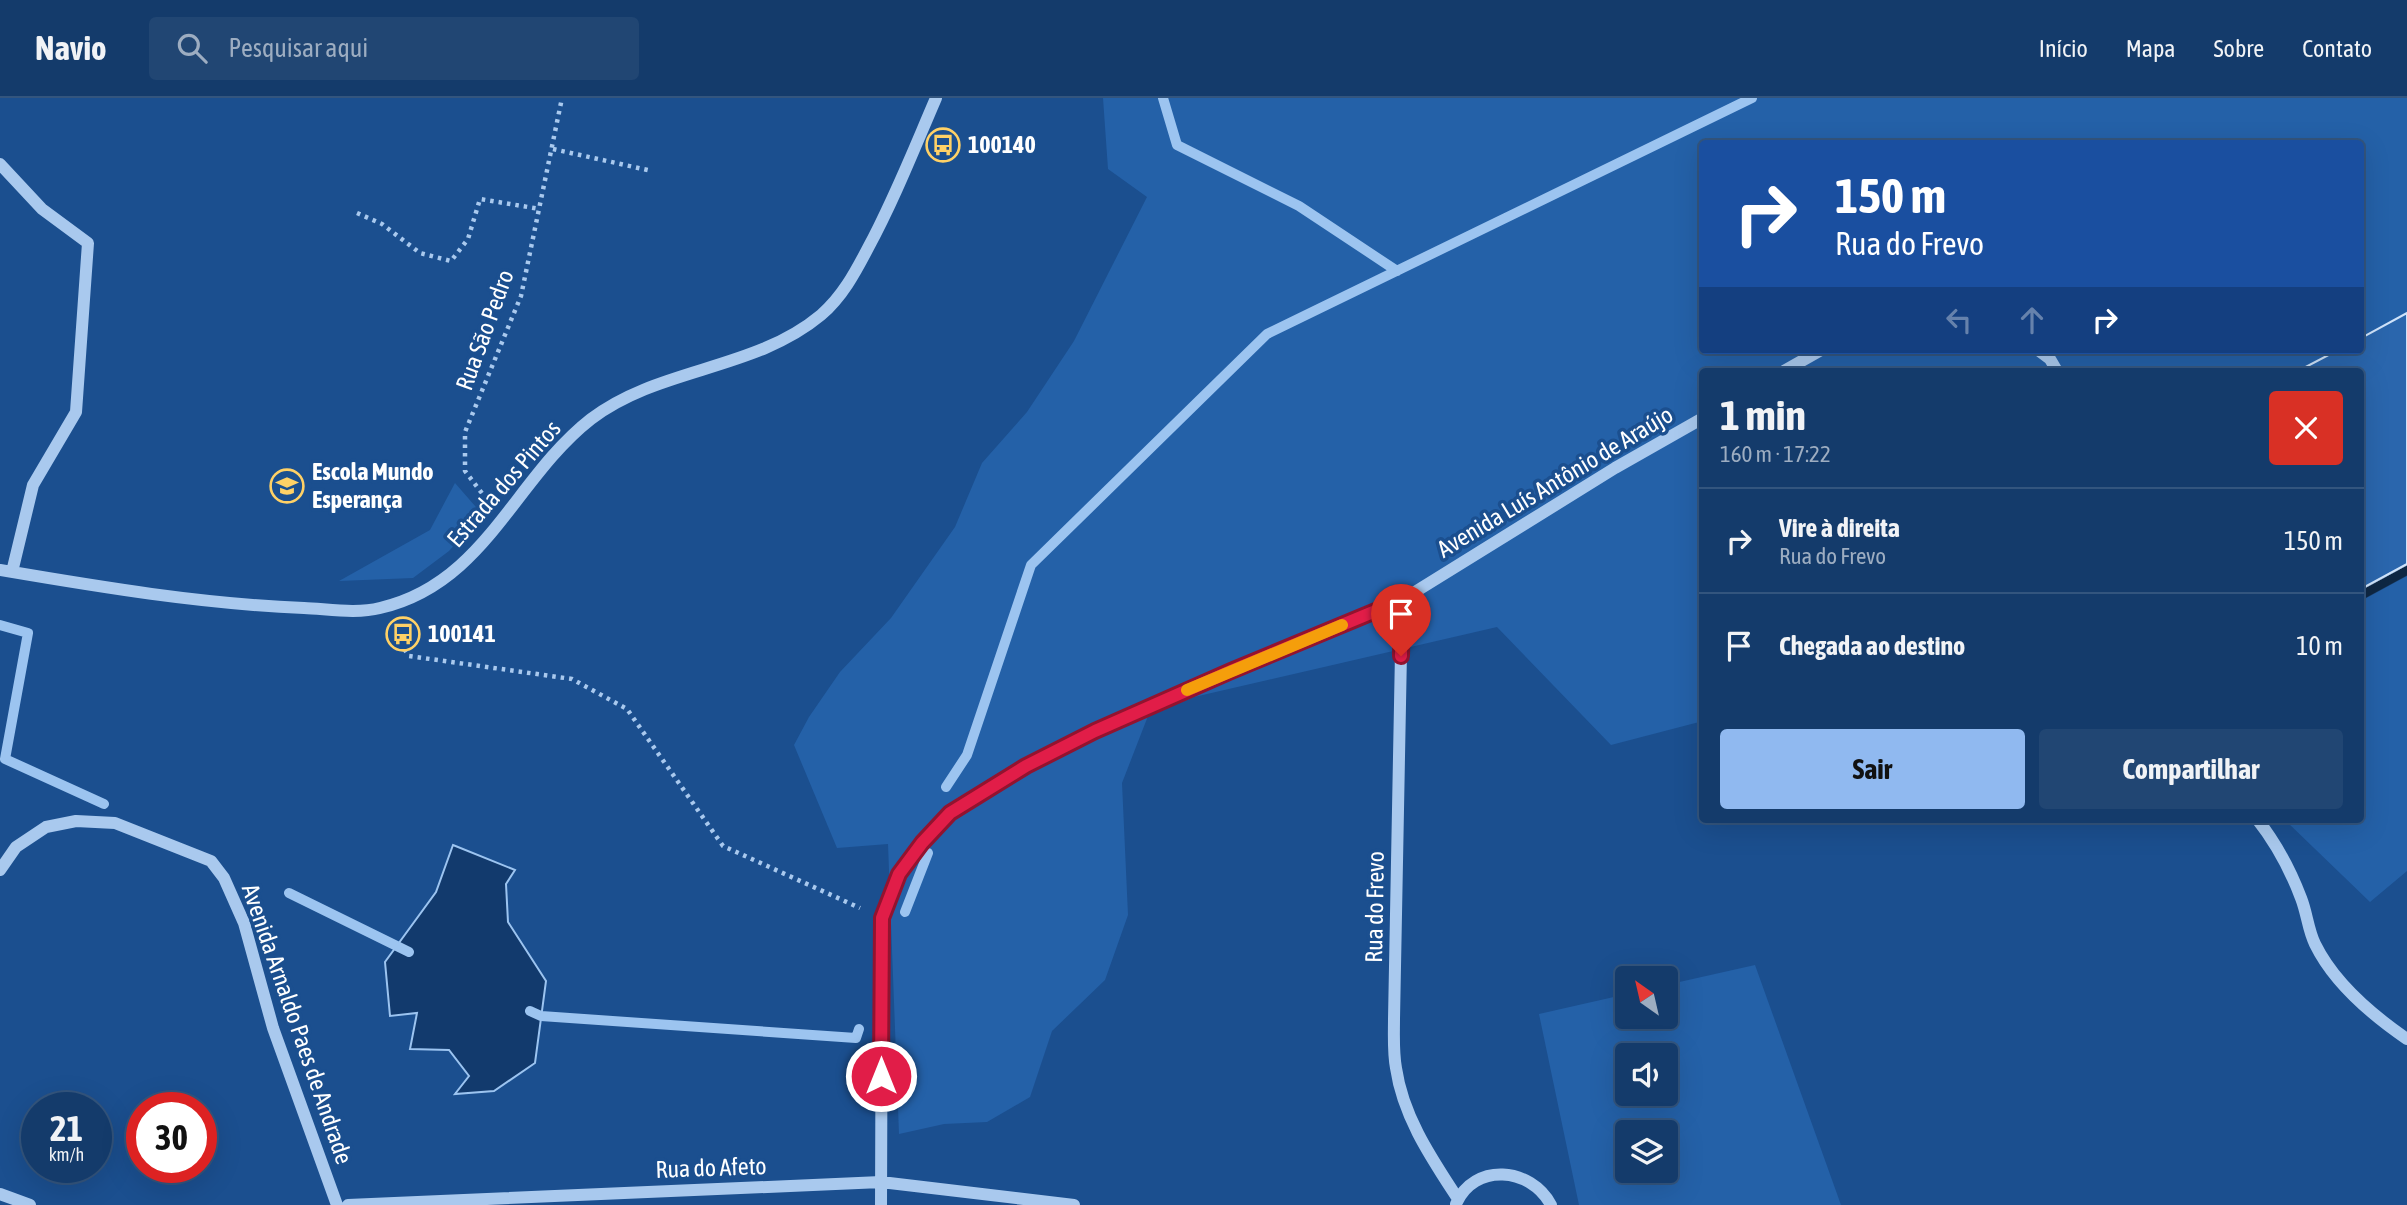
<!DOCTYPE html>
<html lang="pt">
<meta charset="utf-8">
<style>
body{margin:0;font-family:"Asap Condensed",sans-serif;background:#214673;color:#f1f3f6;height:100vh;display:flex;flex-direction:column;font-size:26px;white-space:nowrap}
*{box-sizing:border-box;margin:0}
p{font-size:23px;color:#9dadc1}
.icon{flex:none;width:38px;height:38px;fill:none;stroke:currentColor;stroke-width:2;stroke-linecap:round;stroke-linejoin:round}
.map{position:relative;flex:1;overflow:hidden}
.details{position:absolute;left:1699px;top:270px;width:665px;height:455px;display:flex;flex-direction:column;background:#143b6b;border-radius:7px;box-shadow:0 7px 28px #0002,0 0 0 2px #33557e}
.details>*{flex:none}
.banner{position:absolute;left:1699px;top:42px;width:665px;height:214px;border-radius:7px;box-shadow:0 7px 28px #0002,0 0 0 2px #33557e;background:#1a4fa0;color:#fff;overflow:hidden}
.needle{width:46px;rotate:326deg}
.controls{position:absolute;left:1615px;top:868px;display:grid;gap:14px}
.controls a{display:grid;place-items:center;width:63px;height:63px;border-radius:7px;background:#143b6b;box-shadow:0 7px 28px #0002,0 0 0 2px #33557e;font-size:35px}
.speed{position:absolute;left:21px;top:994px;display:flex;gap:14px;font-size:35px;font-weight:700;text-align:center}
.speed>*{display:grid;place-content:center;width:91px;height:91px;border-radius:50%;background:#143b6b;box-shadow:0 7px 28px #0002,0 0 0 2px #33557e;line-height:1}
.speed small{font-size:18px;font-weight:400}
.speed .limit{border:10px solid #d22;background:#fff;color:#111}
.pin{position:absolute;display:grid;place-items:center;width:60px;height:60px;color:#fff;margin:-72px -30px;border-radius:50% 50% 50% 0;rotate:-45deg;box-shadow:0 0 7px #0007}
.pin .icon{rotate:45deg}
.me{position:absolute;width:77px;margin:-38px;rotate:0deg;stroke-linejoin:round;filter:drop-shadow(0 0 5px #0008)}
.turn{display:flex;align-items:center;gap:24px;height:147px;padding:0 21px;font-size:32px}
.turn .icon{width:91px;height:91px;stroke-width:2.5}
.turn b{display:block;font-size:49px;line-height:60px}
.lanes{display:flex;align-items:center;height:66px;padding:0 21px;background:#0003;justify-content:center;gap:35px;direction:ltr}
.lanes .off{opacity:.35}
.round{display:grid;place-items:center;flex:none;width:74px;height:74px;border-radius:7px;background:#214673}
.headline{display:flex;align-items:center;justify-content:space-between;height:119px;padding:0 21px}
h1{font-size:42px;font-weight:700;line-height:52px}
.action{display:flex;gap:14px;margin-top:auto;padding:14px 21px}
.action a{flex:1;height:80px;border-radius:7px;background:#90b9f0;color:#111;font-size:28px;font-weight:700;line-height:80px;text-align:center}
.action a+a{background:#214673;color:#f1f3f6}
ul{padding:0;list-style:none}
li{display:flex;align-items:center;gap:21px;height:105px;padding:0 21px;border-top:2px solid #33557e}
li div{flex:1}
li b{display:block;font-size:26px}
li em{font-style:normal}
header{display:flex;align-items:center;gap:42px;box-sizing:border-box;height:98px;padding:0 35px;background:#143b6b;border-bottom:2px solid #33557e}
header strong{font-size:33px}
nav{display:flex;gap:38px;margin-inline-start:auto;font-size:24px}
.search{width:490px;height:63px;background:#214673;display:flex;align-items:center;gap:18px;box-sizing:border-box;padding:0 24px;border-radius:7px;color:#9dadc1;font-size:26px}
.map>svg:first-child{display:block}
.green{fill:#2461a8;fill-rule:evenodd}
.water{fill:#123a6d;stroke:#9cc4f0;stroke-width:2}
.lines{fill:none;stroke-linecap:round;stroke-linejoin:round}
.stream{stroke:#9cc4f0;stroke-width:10}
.building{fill:#2a66ad;stroke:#cfe3fa;stroke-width:2;filter:url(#shadow)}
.path{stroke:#a9c9ee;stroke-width:4.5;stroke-dasharray:3.5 5;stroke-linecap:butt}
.minor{stroke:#a9c9ee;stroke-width:12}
.route-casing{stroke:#92132f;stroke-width:18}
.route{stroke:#e11d48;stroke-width:12}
.slow{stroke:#f59e0b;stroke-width:12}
.labels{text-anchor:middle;stroke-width:7;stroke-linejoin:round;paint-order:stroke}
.poi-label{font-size:24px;font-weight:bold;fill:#fff;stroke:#1b4f8f;text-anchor:start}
.street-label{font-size:24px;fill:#fff;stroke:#1b4f8f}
</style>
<header>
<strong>Navio</strong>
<div class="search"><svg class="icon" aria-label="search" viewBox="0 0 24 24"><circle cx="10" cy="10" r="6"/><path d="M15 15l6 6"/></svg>Pesquisar aqui</div>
<nav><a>Início</a><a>Mapa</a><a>Sobre</a><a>Contato</a></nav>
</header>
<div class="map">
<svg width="2407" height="1107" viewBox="0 0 2407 1107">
<defs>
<filter id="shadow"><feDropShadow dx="4.5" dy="8" stdDeviation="0" flood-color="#0009"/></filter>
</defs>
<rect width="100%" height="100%" fill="#1b4f8f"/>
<path class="green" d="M 1103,0 L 2407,0 L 2407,773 L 2370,804 L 2284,721 L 2361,721 L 2361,273 L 1703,273 L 1703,623 L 1611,647 L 1497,529 L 1194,599 L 1148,618 L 1122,685 L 1128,817 L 1105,882 L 1052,933 L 1030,999 L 987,1024 L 944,1026 L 899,1036 L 888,746 L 837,750 L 794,647 L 809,619 L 840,574 L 891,520 L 955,429 L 982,365 L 1027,314 L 1074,243 L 1147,99 L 1108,71 ZM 1703,46 L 2361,46 L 2361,252 L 1703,252 Z
M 455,385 L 482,416 L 449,453 L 413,480 L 339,483 L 430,432 Z
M 1755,867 L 1841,1107 L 1579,1107 L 1539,916 L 1627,896 L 1628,919 L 1666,919 L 1666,887 ZM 1628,957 L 1666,957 L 1666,996 L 1628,996 ZM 1628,1034 L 1666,1034 L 1666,1073 L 1628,1073 Z"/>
<path class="water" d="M 453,747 L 515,772 L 506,786 L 508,824 L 546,883 L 535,965 L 494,993 L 455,996 L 469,978 L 449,952 L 410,951 L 417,915 L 390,918 L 385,864 L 436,794 Z"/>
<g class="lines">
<path class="stream" d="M 1163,0 L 1177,47 L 1299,108 L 1397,173
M 0,527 L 28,535 L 5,661 L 104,706
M 946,689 L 967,657 L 1031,467 L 1267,236 L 1752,0
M 289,795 L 409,854
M 905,814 L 928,755
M 530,913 L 541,918 L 856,940 L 859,931"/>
</g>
<path class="building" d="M 2407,215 L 2407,466 L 2361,491 L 2361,273 L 2298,273 L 2338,252 L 2361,252 L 2361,240 Z"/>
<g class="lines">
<path class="path" d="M 553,51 L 652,73
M 357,115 L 382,126 L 420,155 L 451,163 L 468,141 L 480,101 L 540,111
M 487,402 L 465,373 L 465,334 L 521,198 L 562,0
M 390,530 L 409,558 L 572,581 L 627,611 L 723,748 L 860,810"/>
<path class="minor" d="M 0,66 L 42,111 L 88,145 L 76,314 L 33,387 L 12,474
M 2038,252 L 2050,261 L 2057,273
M 1784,273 L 1821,252
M 0,472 C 100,489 202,506 304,510 C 328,511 357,516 380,510 C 485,486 514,381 591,321 C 659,269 754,273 821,217 C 842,199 855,175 868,150 C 894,102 914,51 936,0
M 1402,502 L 1394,921 C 1394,937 1393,954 1396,970 C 1403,1019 1432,1061 1458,1101
M 2257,721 C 2276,745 2290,771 2301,800 C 2307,815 2308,832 2315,846 C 2334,885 2372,917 2407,941
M 0,772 L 16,749 L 46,729 L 76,723 L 115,725 L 211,763 L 224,780 L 244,825 L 273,930 L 337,1107
M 0,1096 L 30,1107
M 1456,1106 C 1474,1064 1531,1069 1551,1107
M 348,1107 L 881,1084 L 1074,1107
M 881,1107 L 882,820 L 899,776 L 922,745 L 950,715 L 982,695 L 1026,668 L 1095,633 L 1231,573 L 1402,502 L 1615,370 L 1703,320"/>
</g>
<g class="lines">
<defs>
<path id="route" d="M 881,978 L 882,820 L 899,776 L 922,745 L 950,715 L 1026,668 L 1095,633 L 1231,573 L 1402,502 L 1401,558"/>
</defs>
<use href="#route" class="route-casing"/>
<use href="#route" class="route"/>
<path class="slow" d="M 1187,592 L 1342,527"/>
</g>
<defs>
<symbol id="bus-ring" viewBox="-11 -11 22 22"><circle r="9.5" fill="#1b4f8f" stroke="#ffd166" stroke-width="1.5"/><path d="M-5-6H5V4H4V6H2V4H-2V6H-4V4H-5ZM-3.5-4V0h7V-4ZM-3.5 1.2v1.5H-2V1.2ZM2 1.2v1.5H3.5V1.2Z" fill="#ffd166"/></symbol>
<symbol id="school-ring" viewBox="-11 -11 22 22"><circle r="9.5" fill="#1b4f8f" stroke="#ffd166" stroke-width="1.5"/><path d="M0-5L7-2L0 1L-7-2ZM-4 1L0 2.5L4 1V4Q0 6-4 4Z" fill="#ffd166"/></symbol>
</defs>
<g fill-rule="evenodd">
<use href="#bus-ring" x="924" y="28" width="38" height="38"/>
<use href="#school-ring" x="268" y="369" width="38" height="38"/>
<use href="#bus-ring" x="384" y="517" width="38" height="38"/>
</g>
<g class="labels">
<g class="poi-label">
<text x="968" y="55">100140</text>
<text x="312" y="382">Escola Mundo<tspan x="312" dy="28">Esperança</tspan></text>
<text x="428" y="544">100141</text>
</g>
<g class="street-label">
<text transform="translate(485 232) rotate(-70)" y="8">Rua São Pedro</text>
<text transform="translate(1555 384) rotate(-31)" y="8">Avenida Luís Antônio de Araújo</text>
<text transform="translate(504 386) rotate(-49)" y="8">Estrada dos Pintos</text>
<text transform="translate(1375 809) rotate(-89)" y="8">Rua do Frevo</text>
<text transform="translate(297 926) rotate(71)" y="8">Avenida Arnaldo Paes de Andrade</text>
<text transform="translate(711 1070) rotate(-2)" y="8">Rua do Afeto</text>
</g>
</g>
</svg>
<div class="controls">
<a><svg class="needle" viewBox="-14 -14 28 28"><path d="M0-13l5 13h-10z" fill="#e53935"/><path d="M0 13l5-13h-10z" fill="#9dadc1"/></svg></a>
<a><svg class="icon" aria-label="sound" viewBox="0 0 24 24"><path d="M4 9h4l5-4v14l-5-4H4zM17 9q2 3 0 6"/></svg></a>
<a><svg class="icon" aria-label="layers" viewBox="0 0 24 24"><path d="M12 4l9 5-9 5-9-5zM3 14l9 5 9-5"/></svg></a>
</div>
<div class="speed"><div>21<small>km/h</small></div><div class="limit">30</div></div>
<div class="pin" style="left:1401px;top:558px;background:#d93025"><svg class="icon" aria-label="arrive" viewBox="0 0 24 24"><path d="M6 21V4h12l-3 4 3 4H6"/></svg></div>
<svg class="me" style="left:881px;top:978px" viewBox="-20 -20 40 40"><circle r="17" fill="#e11d48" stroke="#fff" stroke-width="3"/><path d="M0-11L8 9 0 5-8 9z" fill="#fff"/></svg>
<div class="banner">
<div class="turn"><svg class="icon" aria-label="right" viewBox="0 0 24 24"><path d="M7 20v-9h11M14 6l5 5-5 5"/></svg><div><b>150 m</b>Rua do Frevo</div></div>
<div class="lanes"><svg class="icon off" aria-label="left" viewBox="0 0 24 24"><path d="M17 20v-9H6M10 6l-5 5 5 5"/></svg><svg class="icon off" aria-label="ahead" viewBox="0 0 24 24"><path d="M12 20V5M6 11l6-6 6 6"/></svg><svg class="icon" aria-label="right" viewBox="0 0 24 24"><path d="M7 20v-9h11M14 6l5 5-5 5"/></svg></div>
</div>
<section class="details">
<div class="headline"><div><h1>1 min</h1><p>160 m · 17:22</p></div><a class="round" style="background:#d93025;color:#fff"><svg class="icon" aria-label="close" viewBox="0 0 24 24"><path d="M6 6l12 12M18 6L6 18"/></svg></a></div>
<ul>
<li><svg class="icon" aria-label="right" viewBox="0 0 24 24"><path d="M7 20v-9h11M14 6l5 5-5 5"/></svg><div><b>Vire à direita</b><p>Rua do Frevo</p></div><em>150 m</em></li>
<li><svg class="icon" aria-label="arrive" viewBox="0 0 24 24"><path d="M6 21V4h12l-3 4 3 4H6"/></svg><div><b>Chegada ao destino</b></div><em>10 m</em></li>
</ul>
<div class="action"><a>Sair</a><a>Compartilhar</a></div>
</section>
</div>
